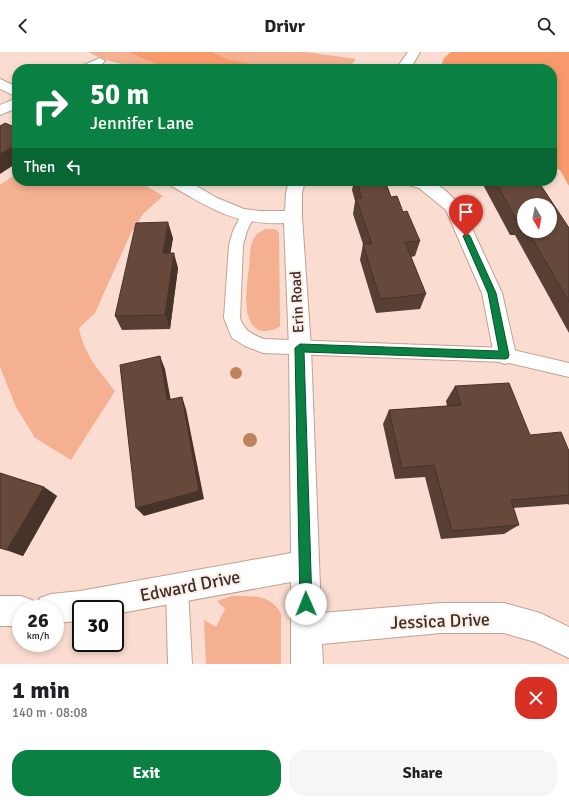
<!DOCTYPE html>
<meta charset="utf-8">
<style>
body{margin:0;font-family:Signika,sans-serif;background:#f6f6f6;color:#202124;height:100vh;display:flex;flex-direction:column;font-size:15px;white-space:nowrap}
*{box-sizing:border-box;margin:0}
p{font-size:13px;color:#757577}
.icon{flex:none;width:22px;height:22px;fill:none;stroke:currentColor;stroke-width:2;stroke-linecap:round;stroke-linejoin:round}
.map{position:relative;height:612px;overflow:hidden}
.drawer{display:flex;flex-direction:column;background:#fff;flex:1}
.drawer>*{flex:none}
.guide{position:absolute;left:12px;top:12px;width:545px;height:122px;border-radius:16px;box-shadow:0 2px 6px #0003;background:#0b8043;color:#fff;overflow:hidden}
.needle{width:26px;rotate:170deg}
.tools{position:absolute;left:517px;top:146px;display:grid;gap:8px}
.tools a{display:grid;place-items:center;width:40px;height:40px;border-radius:50%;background:#fff;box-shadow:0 2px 6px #0003;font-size:20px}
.speed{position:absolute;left:12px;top:548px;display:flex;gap:8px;font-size:20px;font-weight:700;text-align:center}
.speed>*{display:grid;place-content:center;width:52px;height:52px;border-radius:50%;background:#fff;box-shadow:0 2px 6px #0003;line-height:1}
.speed small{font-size:10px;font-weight:400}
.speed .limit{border:2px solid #111;border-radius:6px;background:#fff;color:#111}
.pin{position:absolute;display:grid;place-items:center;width:34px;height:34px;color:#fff;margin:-41px -17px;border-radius:50% 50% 50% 0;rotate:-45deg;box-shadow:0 0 4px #0007}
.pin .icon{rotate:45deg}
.me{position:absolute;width:44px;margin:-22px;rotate:359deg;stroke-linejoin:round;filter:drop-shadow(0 0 3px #0008)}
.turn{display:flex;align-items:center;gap:14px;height:84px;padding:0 12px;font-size:18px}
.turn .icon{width:52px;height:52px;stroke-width:2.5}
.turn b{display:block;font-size:28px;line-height:34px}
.then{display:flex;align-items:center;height:38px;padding:0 12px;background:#0003;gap:8px;font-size:15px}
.round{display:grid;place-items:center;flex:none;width:42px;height:42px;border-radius:16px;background:#f6f6f6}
.summary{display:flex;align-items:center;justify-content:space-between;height:68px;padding:0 12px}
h1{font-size:24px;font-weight:700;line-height:30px}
.action{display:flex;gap:8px;margin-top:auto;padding:8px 12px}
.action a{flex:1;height:46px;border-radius:16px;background:#0b8043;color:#fff;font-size:16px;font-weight:700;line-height:46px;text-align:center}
.action a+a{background:#f6f6f6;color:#202124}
header{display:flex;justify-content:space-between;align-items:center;height:52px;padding:0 12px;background:#fff;font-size:18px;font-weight:700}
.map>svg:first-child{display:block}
.green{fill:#f4b090}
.water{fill:#f7996a}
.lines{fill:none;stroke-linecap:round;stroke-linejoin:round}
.service-casing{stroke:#c2a091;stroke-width:2}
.minor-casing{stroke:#c2a091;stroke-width:2}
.service{fill:#fff;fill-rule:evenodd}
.minor{fill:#fff;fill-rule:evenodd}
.tree{fill:#be835e}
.wall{fill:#583f33;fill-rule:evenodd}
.shaded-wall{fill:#473329}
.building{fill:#66493b;stroke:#473329}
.route{fill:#0b8043;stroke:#07532c}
.labels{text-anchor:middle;stroke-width:4;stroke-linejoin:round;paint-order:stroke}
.street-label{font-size:15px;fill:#3b2e27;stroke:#fdeee7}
.near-street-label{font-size:18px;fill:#3b2e27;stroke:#fdeee7}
</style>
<header><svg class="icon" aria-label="back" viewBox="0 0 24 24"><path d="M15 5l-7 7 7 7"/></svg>Drivr<svg class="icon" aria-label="search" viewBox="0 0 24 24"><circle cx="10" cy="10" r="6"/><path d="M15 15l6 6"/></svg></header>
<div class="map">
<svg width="569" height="612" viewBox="0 0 569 612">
<rect width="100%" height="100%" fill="#faddd0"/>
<path class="green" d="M 89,0 L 306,0 L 356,7 L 348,17 L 144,17 L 101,7 Z
M 17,121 L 17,129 L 138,129 L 163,144 L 143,162 L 130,183 L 95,261 L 79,276 C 83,301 100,320 115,339 L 71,408 L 35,386 L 16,355 L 0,315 L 0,133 Z
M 266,177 L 274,177 L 278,179 L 279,182 L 280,274 C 275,278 272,278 266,279 C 239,280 247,232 249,216 C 250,206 249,194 254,186 C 257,181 261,179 266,177 Z
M 232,544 C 251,544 272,542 281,562 L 281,612 L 206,612 L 204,568 L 216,575 L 225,557 L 217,549 Z"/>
<path class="water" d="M 129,0 L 211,0 L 229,8 L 253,12 L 340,14 L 351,17 L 168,17 Z
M 451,0 L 569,0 L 569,134 L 560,118 L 552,115 L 552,17 L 440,17 L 444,6 Z"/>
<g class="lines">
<defs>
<path id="service" d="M 100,6 L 105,9 C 98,17 88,17 78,17 L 79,15 Z
M 247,159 L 252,161 L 254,164 L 247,179 L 243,193 L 240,266 C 245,279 251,282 264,287 L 505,296 L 569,311 L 569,325 L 505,310 L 263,301 L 245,294 L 232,286 L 224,266 L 229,193 L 233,179 L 242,161 Z
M 177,525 L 185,528 L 188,536 L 192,612 L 168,612 L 166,536 L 169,528 Z"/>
<path id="minor" d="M 408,0 L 420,0 L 410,17 L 396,17 Z
M 0,27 L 17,35 L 17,45 L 0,37 Z
M 17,46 L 17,56 L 0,63 L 0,53 Z
M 168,129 L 188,129 L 217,146 L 244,157 L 260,159 L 285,159 L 286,141 L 289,129 L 305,129 L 302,141 L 302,165 L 311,296 L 321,561 L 441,551 L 504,551 L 540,561 L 569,575 L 569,606 L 535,590 L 504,581 L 441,581 L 322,592 L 323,612 L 291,612 L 291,530 L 115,562 L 115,557 L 81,557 L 80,569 L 55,571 L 55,557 L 36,557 L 40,546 L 51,542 L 80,539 L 291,501 L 289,296 L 284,171 C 235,173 211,157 170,133 Z
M 407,129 L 432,129 L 446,139 L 462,155 L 502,241 L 516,303 L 513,309 L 505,312 L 497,309 L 494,303 L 482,241 L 446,158 L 419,136 L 409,133 Z
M 0,544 L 21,544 L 32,548 L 35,557 L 21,557 L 21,574 L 0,574 Z"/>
</defs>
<use href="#service" class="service-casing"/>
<use href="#minor" class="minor-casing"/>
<use href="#service" class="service"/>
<use href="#minor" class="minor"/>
</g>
<g class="tree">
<circle cx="236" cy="321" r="6"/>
<circle cx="250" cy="388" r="7"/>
</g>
<path class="wall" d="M 354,129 L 385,129 L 391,145 L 403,160 L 420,189 L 415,204 L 411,205 L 426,242 L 420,257 L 376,261 L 360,208 L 363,192 L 353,162 L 355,149 L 352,138 Z
M 481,129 L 538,129 L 569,176 L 569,281 L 515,183 L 510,183 ZM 524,153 L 550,179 L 524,179 Z
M 173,186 L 170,201 L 178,216 L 170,277 L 122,278 L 115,264 Z
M 455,334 L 530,383 L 569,399 L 569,453 L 568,452 L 513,456 L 519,473 L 504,482 L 441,487 L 425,425 L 395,427 L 383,372 L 389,358 L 447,354 L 446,349 Z
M 0,421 L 44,435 L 57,444 L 23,504 L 0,496 Z"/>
<path class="shaded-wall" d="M 17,92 L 17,111 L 0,122 L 0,102 Z
M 168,170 L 173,186 L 168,216 L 163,201 Z
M 174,201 L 178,216 L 170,277 L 165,263 Z
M 160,304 L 165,317 L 173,360 L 167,348 Z
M 182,345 L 186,357 L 204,447 L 144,464 L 136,456 Z
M 44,435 L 57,444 L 23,504 L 7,498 Z"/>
<path class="building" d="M 5,71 L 17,76 L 17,92 L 0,102 L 0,74 Z
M 357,129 L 385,129 L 391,145 L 397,144 L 403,160 L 407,159 L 420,189 L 405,190 L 426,242 L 380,247 L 363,192 L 372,192 L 356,146 L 362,146 Z
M 495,129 L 538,129 L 569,176 L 569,250 L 528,179 L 550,179 L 550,153 L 524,153 L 524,172 L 522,169 L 517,169 Z
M 168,170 L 163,201 L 174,201 L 165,263 L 115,264 L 136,171 Z
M 160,304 L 167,348 L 182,345 L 199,439 L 136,456 L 120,313 Z
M 509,331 L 530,383 L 561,380 L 569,399 L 569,443 L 511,448 L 519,473 L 452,479 L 434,413 L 402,416 L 389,358 L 461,353 L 455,334 Z
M 0,421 L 44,435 L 7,498 L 0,496 Z"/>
<path class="route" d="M 466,181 L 470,184 L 496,241 L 509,303 L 508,306 L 505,307 L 304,300 L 312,552 L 310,557 L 306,558 L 301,557 L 300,552 L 295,296 L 300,292 L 499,299 L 488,241 L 463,184 Z"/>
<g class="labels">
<g class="street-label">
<text transform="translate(297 250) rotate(-93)" y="5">Erin Road</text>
</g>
<g class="near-street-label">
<text transform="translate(190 534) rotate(-11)" y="6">Edward Drive</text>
<text transform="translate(440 569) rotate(-2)" y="6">Jessica Drive</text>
</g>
</g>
</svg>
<div class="tools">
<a><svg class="needle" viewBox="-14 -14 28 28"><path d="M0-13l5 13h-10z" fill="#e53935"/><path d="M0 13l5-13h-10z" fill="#757577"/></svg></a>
</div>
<div class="speed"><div>26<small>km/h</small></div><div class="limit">30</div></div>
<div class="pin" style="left:466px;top:184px;background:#d93025"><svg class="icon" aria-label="arrive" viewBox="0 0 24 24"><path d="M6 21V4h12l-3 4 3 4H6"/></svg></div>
<svg class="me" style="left:306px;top:552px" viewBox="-20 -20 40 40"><circle r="19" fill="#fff"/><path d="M0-13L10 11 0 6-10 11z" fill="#0b8043"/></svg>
<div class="guide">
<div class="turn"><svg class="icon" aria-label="right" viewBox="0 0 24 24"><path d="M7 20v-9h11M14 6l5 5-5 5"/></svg><div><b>50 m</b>Jennifer Lane</div></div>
<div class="then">Then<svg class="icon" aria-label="left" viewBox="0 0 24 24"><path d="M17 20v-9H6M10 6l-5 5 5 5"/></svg></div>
</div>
</div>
<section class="drawer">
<div class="summary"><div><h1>1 min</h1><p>140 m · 08:08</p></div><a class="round" style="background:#d93025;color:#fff"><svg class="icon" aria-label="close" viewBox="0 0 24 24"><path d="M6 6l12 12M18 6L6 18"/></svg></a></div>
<div class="action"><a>Exit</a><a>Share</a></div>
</section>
